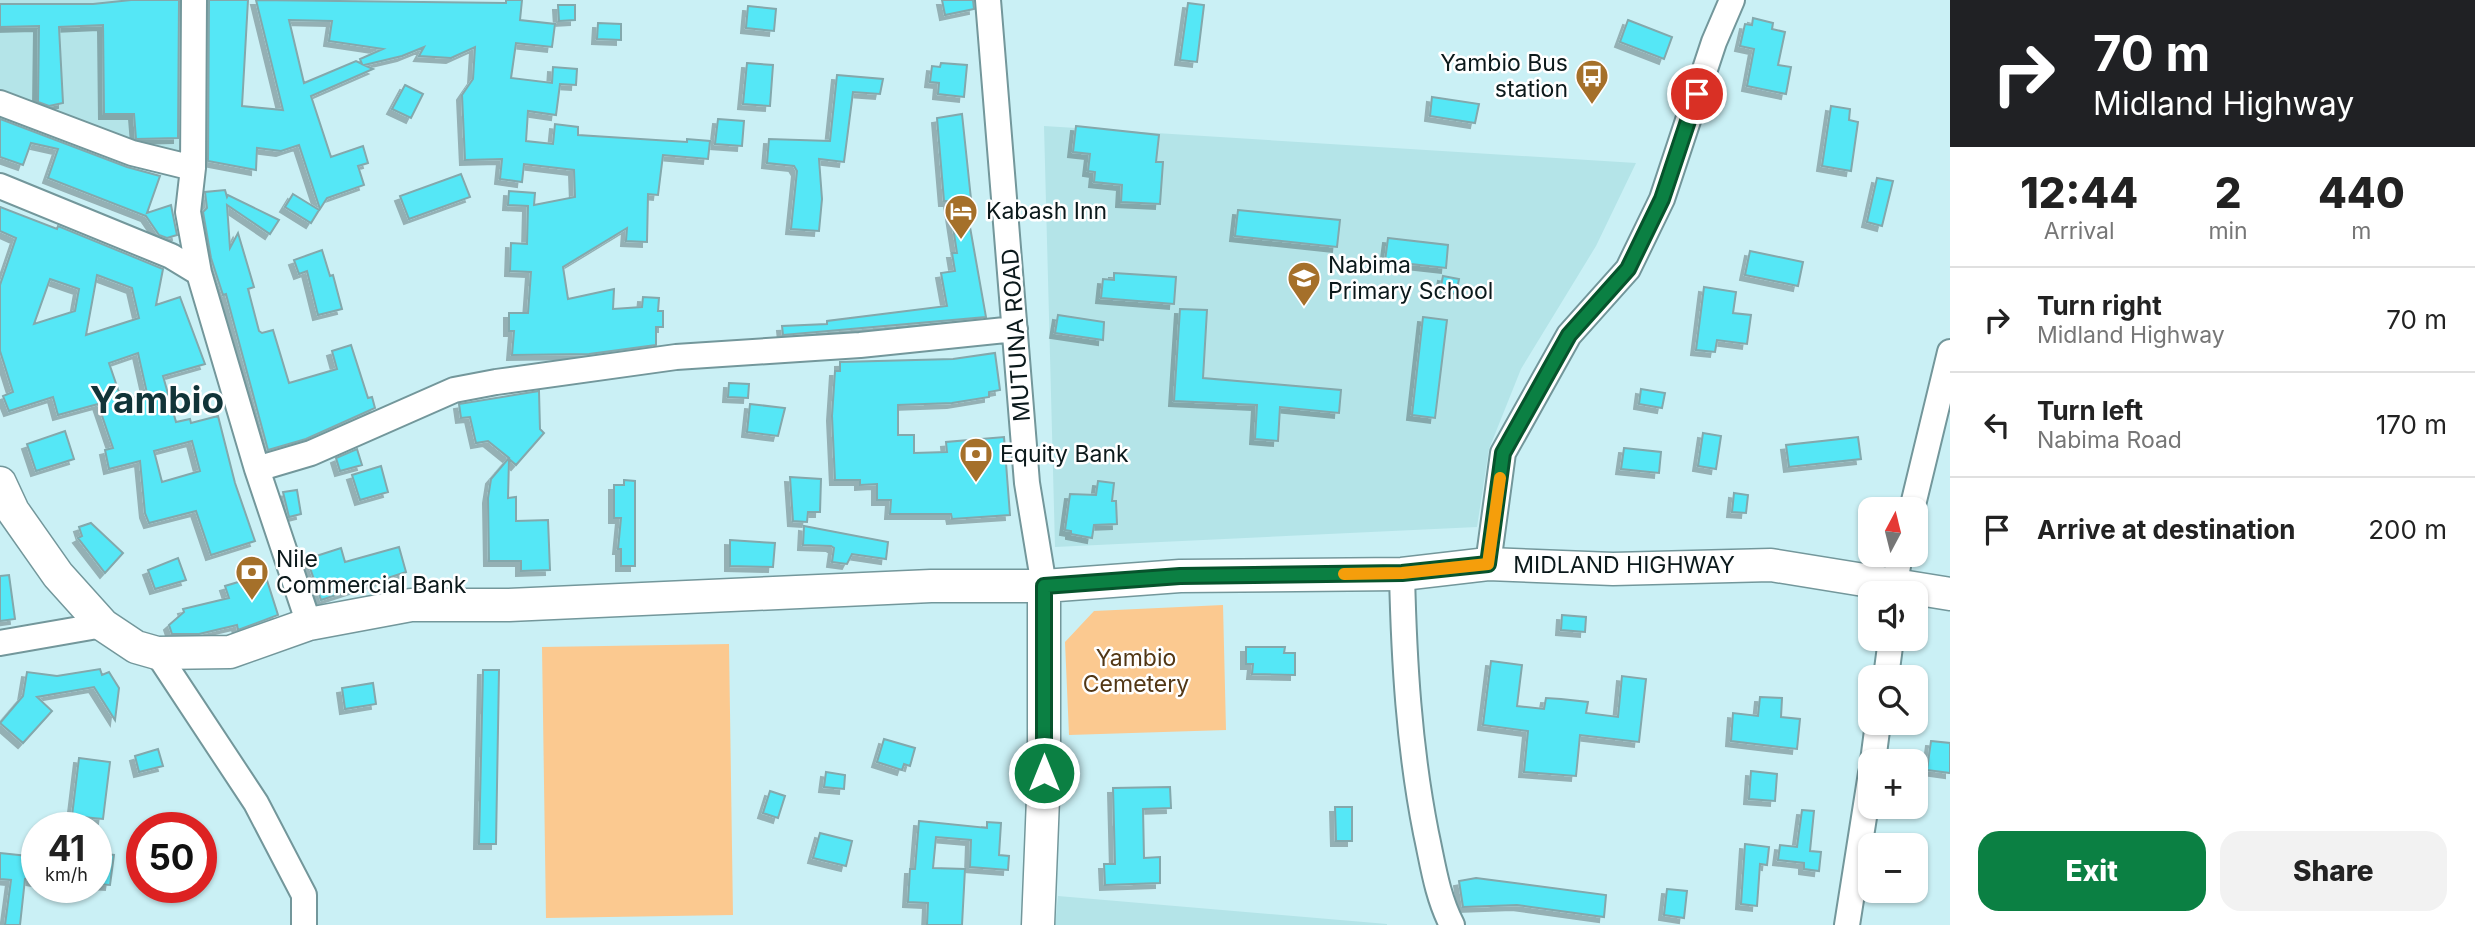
<!DOCTYPE html>
<meta charset="utf-8">
<style>
body{margin:0;font-family:Inter,sans-serif;background:#f2f2f2;color:#222;height:100vh;display:flex;flex-direction:column;font-size:26px;white-space:nowrap}
*{box-sizing:border-box;margin:0}
p{font-size:23px;color:#767676}
.icon{flex:none;width:38px;height:38px;fill:none;stroke:currentColor;stroke-width:2;stroke-linecap:round;stroke-linejoin:round}
.map{position:relative;flex:1;overflow:hidden}
.details{display:flex;flex-direction:column;background:#fff;width:525px}
.details>*{flex:none}
.hud{background:#202124;color:#fff;overflow:hidden}
.needle{width:46px;rotate:7deg}
.buttons{position:absolute;left:1858px;top:497px;display:grid;gap:14px}
.buttons a{display:grid;place-items:center;width:70px;height:70px;border-radius:14px;background:#fff;box-shadow:0 2px 5px #0004;font-size:35px}
.speed{position:absolute;left:21px;top:812px;display:flex;gap:14px;font-size:35px;font-weight:700;text-align:center}
.speed>*{display:grid;place-content:center;width:91px;height:91px;border-radius:50%;background:#fff;box-shadow:0 2px 5px #0004;line-height:1}
.speed small{font-size:18px;font-weight:400}
.speed .limit{border:10px solid #d22;background:#fff;color:#111}
.pin{position:absolute;display:grid;place-items:center;width:60px;height:60px;color:#fff;margin:-30px;border:4px solid #fff;border-radius:50%;box-shadow:0 2px 7px #0007}
.me{position:absolute;width:77px;margin:-38px;rotate:0deg;stroke-linejoin:round;filter:drop-shadow(0 0 5px #0008)}
.turn{display:flex;align-items:center;gap:24px;height:147px;padding:0 28px;font-size:32px}
.turn .icon{width:91px;height:91px;stroke-width:2.5}
.turn b{display:block;font-size:49px;line-height:60px}
.eta{display:flex;justify-content:space-evenly;align-items:center;height:119px;text-align:center}
.eta b{font-size:42px;font-weight:800;line-height:49px}
.primary-button{display:flex;gap:14px;margin-top:auto;padding:14px 28px}
.primary-button a{flex:1;height:80px;border-radius:21px;background:#0b8043;color:#fff;font-size:28px;font-weight:800;line-height:80px;text-align:center}
.primary-button a+a{background:#f2f2f2;color:#222}
ul{padding:0;list-style:none}
li{display:flex;align-items:center;gap:21px;height:105px;padding:0 28px;border-top:2px solid #e0e0e0}
li div{flex:1}
li b{display:block;font-size:26px}
li em{font-style:normal}
main{display:flex;flex:1;min-height:0}
.map>svg:first-child{display:block}
.built{fill:#b4e4e8}
.green{fill:#fbc990}
.building{fill:#54e7f6;stroke:#83a8ac;stroke-width:2;fill-rule:evenodd;filter:url(#shadow)}
.lines{fill:none;stroke-linecap:round;stroke-linejoin:round}
.minor-casing{stroke:#73979b;stroke-width:28}
.major-casing{stroke:#73979b;stroke-width:35}
.minor{stroke:#fff;stroke-width:24}
.major{stroke:#fff;stroke-width:32}
.route-casing{stroke:#07532c;stroke-width:18}
.route{stroke:#0b8043;stroke-width:12}
.slow{stroke:#f59e0b;stroke-width:12}
.labels{text-anchor:middle;stroke-width:5;stroke-linejoin:round;paint-order:stroke}
.poi-label{font-size:23px;fill:#0b191b;stroke:#fff;text-anchor:start}
.street-label{font-size:23px;fill:#0b191b;stroke:#fff}
.park-label{font-size:23px;fill:#523715;stroke:#fff}
.town-label{font-size:37px;font-weight:bold;fill:#113438;stroke:#fff}
</style>
<main>
<div class="map">
<svg width="1950" height="925" viewBox="0 0 1950 925">
<defs>
<filter id="shadow"><feDropShadow dx="-5" dy="5" stdDeviation="0" flood-color="#0004"/></filter>
</defs>
<rect width="100%" height="100%" fill="#caf0f5"/>
<path class="built" d="M 0,0 L 190,0 L 185,161 L 0,100 Z
M 1044,126 L 1636,163 L 1596,246 L 1521,369 L 1489,449 L 1477,527 L 1055,547 Z
M 1058,896 L 1387,924 L 1387,925 L 1055,925 Z"/>
<path class="green" d="M 1223,605 L 1226,730 L 1069,735 L 1065,642 L 1094,611 Z
M 729,644 L 733,915 L 546,918 L 542,647 Z"/>
<path class="building" d="M 131,0 L 179,0 L 178,138 L 136,139 L 134,114 L 104,114 L 103,25 L 59,27 L 63,103 L 49,106 L 38,102 L 39,26 L 0,27 L 0,4 L 93,4 Z
M 209,0 L 248,0 L 242,106 L 283,110 L 256,0 L 506,3 L 506,0 L 522,0 L 520,20 L 555,24 L 552,47 L 516,43 L 511,78 L 552,83 L 553,67 L 577,69 L 576,85 L 560,84 L 556,115 L 528,111 L 526,141 L 553,144 L 555,124 L 578,127 L 578,135 L 687,142 L 687,139 L 710,141 L 708,159 L 663,155 L 658,195 L 648,194 L 647,242 L 626,241 L 627,228 L 563,267 L 568,299 L 614,289 L 613,309 L 642,307 L 643,297 L 659,298 L 658,311 L 663,311 L 663,327 L 656,327 L 656,345 L 589,354 L 512,355 L 514,331 L 509,331 L 509,313 L 528,313 L 531,272 L 510,271 L 511,243 L 527,244 L 528,206 L 508,205 L 509,191 L 535,193 L 534,205 L 575,197 L 574,170 L 524,164 L 522,182 L 500,179 L 502,159 L 465,160 L 462,95 L 473,79 L 475,47 L 451,58 L 419,56 L 424,47 L 402,56 L 364,65 L 373,69 L 311,96 L 331,157 L 363,146 L 368,163 L 358,166 L 364,185 L 327,198 L 320,209 L 299,145 L 281,151 L 257,148 L 256,170 L 208,161 ZM 289,20 L 332,21 L 329,41 L 383,49 L 360,59 L 362,64 L 356,61 L 304,83 Z
M 942,0 L 973,0 L 974,9 L 945,15 Z
M 1188,3 L 1204,5 L 1197,62 L 1180,60 Z
M 558,5 L 575,5 L 575,20 L 559,21 Z
M 748,6 L 776,9 L 774,31 L 746,28 Z
M 1753,18 L 1773,23 L 1772,29 L 1785,32 L 1778,65 L 1791,67 L 1786,94 L 1747,86 L 1754,49 L 1740,46 L 1745,24 L 1752,25 Z
M 1628,20 L 1672,37 L 1664,59 L 1620,42 Z
M 598,23 L 621,24 L 621,40 L 597,39 Z
M 747,63 L 773,65 L 770,106 L 743,104 Z
M 941,63 L 967,65 L 964,97 L 938,94 L 939,83 L 930,82 L 932,66 L 940,67 Z
M 837,75 L 883,79 L 880,94 L 853,92 L 844,162 L 819,159 L 822,199 L 819,231 L 791,229 L 797,171 L 794,166 L 767,163 L 769,139 L 830,141 Z
M 405,85 L 423,94 L 411,118 L 392,109 Z
M 1432,97 L 1479,104 L 1475,123 L 1430,116 Z
M 1831,106 L 1850,109 L 1849,120 L 1858,122 L 1851,171 L 1822,166 Z
M 962,114 L 971,199 L 965,199 L 986,317 L 783,335 L 782,326 L 827,324 L 827,321 L 947,306 L 941,273 L 955,271 L 952,253 L 957,253 L 949,201 L 944,201 L 937,118 Z
M 0,119 L 127,167 L 160,176 L 147,213 L 171,205 L 177,235 L 167,238 L 159,235 L 146,216 L 48,178 L 58,149 L 31,143 L 23,165 L 0,157 Z
M 718,119 L 744,121 L 742,146 L 715,144 Z
M 1076,126 L 1159,135 L 1156,162 L 1163,162 L 1160,204 L 1121,202 L 1122,185 L 1094,182 L 1095,172 L 1088,171 L 1090,154 L 1073,152 Z
M 461,174 L 470,197 L 409,219 L 400,196 Z
M 1877,178 L 1893,181 L 1882,226 L 1867,222 Z
M 225,190 L 227,197 L 228,195 L 279,220 L 270,234 L 227,205 L 230,248 L 238,233 L 254,287 L 248,289 L 259,331 L 262,333 L 273,330 L 289,383 L 337,369 L 332,351 L 351,345 L 368,398 L 372,397 L 375,408 L 306,439 L 268,450 L 226,294 L 223,295 L 211,258 L 203,212 L 207,208 L 205,192 Z
M 293,194 L 319,210 L 311,223 L 285,207 Z
M 0,207 L 57,229 L 58,226 L 163,269 L 156,305 L 180,297 L 205,364 L 163,376 L 176,422 L 190,419 L 191,423 L 218,416 L 235,483 L 255,541 L 211,555 L 196,511 L 149,523 L 145,513 L 140,461 L 109,469 L 105,450 L 113,448 L 98,404 L 58,415 L 53,397 L 9,411 L 3,396 L 13,392 L 0,351 L 0,285 L 16,238 L 0,231 ZM 97,275 L 132,288 L 139,318 L 86,335 ZM 50,279 L 79,289 L 75,311 L 34,324 ZM 138,353 L 147,393 L 122,401 L 109,363 ZM 192,441 L 200,471 L 162,482 L 154,451 Z
M 1238,210 L 1340,220 L 1337,247 L 1235,236 Z
M 1388,238 L 1448,245 L 1446,268 L 1385,261 Z
M 322,250 L 330,276 L 333,275 L 342,309 L 318,315 L 307,271 L 299,274 L 294,260 Z
M 1750,251 L 1803,262 L 1798,286 L 1745,275 Z
M 1114,273 L 1176,277 L 1174,304 L 1101,298 L 1103,279 L 1114,280 Z
M 1443,276 L 1459,279 L 1456,294 L 1440,291 Z
M 1704,287 L 1736,292 L 1733,313 L 1751,315 L 1747,344 L 1717,340 L 1715,352 L 1696,350 Z
M 1180,309 L 1207,310 L 1203,378 L 1341,390 L 1339,413 L 1280,407 L 1278,441 L 1255,439 L 1257,405 L 1174,401 Z
M 1058,315 L 1104,322 L 1103,340 L 1055,333 Z
M 1423,317 L 1447,320 L 1435,418 L 1412,415 Z
M 995,353 L 1000,390 L 989,392 L 989,397 L 952,403 L 898,405 L 898,435 L 914,435 L 914,453 L 947,452 L 946,442 L 1004,437 L 1010,515 L 952,519 L 951,514 L 890,514 L 891,500 L 877,500 L 877,484 L 860,485 L 860,480 L 835,480 L 832,416 L 835,371 L 840,371 L 840,362 L 953,359 Z
M 729,383 L 749,384 L 748,398 L 728,397 Z
M 1641,389 L 1665,393 L 1662,408 L 1639,404 Z
M 539,391 L 540,429 L 544,433 L 516,465 L 509,459 L 508,498 L 516,497 L 516,521 L 548,520 L 550,570 L 521,571 L 521,561 L 489,561 L 488,498 L 491,479 L 509,458 L 488,441 L 476,443 L 470,417 L 461,418 L 459,404 Z
M 750,404 L 785,408 L 778,436 L 747,432 Z
M 65,431 L 74,459 L 36,471 L 27,444 Z
M 1703,433 L 1721,436 L 1716,469 L 1698,466 Z
M 1858,437 L 1861,459 L 1789,467 L 1786,445 Z
M 1624,448 L 1661,452 L 1659,473 L 1621,469 Z
M 357,449 L 362,465 L 340,471 L 336,458 Z
M 381,466 L 388,492 L 360,500 L 352,475 Z
M 790,477 L 821,479 L 820,512 L 808,512 L 807,522 L 793,521 Z
M 624,480 L 635,481 L 635,566 L 621,566 L 621,549 L 618,549 L 621,518 L 614,518 L 614,485 L 624,485 Z
M 1098,481 L 1114,483 L 1112,501 L 1116,501 L 1117,524 L 1094,525 L 1092,538 L 1071,534 L 1071,531 L 1065,530 L 1070,494 L 1096,495 Z
M 297,490 L 301,514 L 289,517 L 283,492 Z
M 1734,493 L 1748,495 L 1746,513 L 1732,512 Z
M 91,523 L 123,553 L 105,573 L 78,538 L 82,536 L 79,527 Z
M 804,526 L 888,542 L 886,559 L 852,554 L 847,564 L 832,562 L 834,548 L 831,546 L 803,545 Z
M 730,540 L 775,543 L 773,567 L 730,566 Z
M 399,547 L 406,572 L 321,600 L 307,559 L 341,548 L 345,562 Z
M 178,558 L 186,580 L 155,589 L 148,570 Z
M 265,574 L 278,615 L 238,630 L 237,625 L 199,634 L 172,634 L 169,625 L 184,612 L 183,609 L 229,598 L 225,586 Z
M 9,575 L 15,619 L 0,621 L 0,576 Z
M 1562,615 L 1586,617 L 1585,632 L 1561,630 Z
M 1246,647 L 1285,647 L 1284,653 L 1295,653 L 1295,675 L 1252,674 L 1253,664 L 1246,664 Z
M 1491,661 L 1522,665 L 1517,706 L 1544,709 L 1546,698 L 1561,699 L 1588,702 L 1586,713 L 1618,717 L 1622,676 L 1646,679 L 1639,742 L 1580,735 L 1576,776 L 1524,772 L 1528,731 L 1483,725 Z
M 100,669 L 102,675 L 109,672 L 119,688 L 115,720 L 94,687 L 37,697 L 52,711 L 23,743 L 0,723 L 23,696 L 27,672 L 57,676 Z
M 483,670 L 499,670 L 496,844 L 479,844 Z
M 373,683 L 376,704 L 345,709 L 342,688 Z
M 1760,697 L 1782,698 L 1781,717 L 1800,719 L 1797,749 L 1731,741 L 1733,713 L 1758,716 Z
M 884,739 L 915,748 L 910,766 L 904,764 L 902,770 L 877,762 Z
M 1931,741 L 1950,743 L 1950,773 L 1927,770 Z
M 158,749 L 163,766 L 139,772 L 135,756 Z
M 79,758 L 110,762 L 103,819 L 72,816 Z
M 1751,771 L 1777,774 L 1775,801 L 1749,799 Z
M 826,772 L 845,775 L 844,789 L 824,787 Z
M 1170,787 L 1171,808 L 1143,809 L 1144,858 L 1160,857 L 1160,883 L 1105,885 L 1104,864 L 1115,864 L 1113,788 Z
M 770,791 L 785,796 L 778,818 L 763,813 Z
M 1335,807 L 1352,807 L 1352,841 L 1336,841 Z
M 1802,810 L 1814,811 L 1810,851 L 1821,852 L 1819,871 L 1804,869 L 1804,863 L 1778,860 L 1780,845 L 1797,847 Z
M 919,821 L 987,828 L 987,822 L 1001,823 L 999,855 L 1009,856 L 1008,870 L 970,867 L 971,840 L 936,837 L 933,868 L 965,869 L 962,925 L 927,925 L 928,903 L 908,902 L 910,869 L 915,869 Z
M 820,833 L 852,841 L 846,866 L 813,858 Z
M 1745,844 L 1769,847 L 1767,865 L 1760,864 L 1757,906 L 1741,904 Z
M 0,853 L 37,857 L 37,881 L 25,879 L 20,925 L 5,925 L 11,880 L 0,879 Z
M 96,853 L 114,855 L 110,885 L 96,884 Z
M 1476,878 L 1606,895 L 1604,917 L 1517,905 L 1463,907 L 1459,881 Z
M 1667,889 L 1687,891 L 1684,918 L 1664,915 Z"/>
<g class="lines">
<defs>
<path id="minor" d="M 194,0 L 193,168 L 188,212 L 199,273 L 257,469 L 309,624
M 988,0 L 1027,483 L 1044,586
M 0,103 L 132,153 L 193,168
M 0,186 L 171,256 L 199,273
M 257,469 L 311,453 L 454,390 L 496,382 L 676,357 L 860,345 L 1015,329
M 1912,509 L 1950,352
M 1488,564 L 1503,453 L 1569,335 L 1628,269 L 1662,199 L 1714,42 L 1732,0
M 1402,574 C 1404,661 1409,747 1426,833 C 1433,865 1437,896 1452,925
M 1893,593 L 1900,555
M 0,643 L 103,625
M 157,653 L 256,803 L 304,895 L 304,925
M 1886,677 L 1891,639
M 1873,761 L 1878,723
M 1847,925 L 1871,773"/>
<path id="major" d="M 0,483 L 13,511 L 58,575 L 103,625 L 136,647 L 157,653 L 230,652 L 309,624 L 411,605 L 509,605 L 931,586 L 1044,586 L 1180,576 L 1402,574 L 1488,564 L 1613,569 L 1771,565 L 1950,594
M 1038,925 L 1044,773 L 1044,586"/>
</defs>
<use href="#minor" class="minor-casing"/>
<use href="#major" class="major-casing"/>
<use href="#minor" class="minor"/>
<use href="#major" class="major"/>
</g>
<g class="lines">
<defs>
<path id="route" d="M 1044,773 L 1044,586 L 1180,576 L 1402,573 L 1488,564 L 1503,453 L 1569,335 L 1628,269 L 1662,199 L 1697,94"/>
</defs>
<use href="#route" class="route-casing"/>
<use href="#route" class="route"/>
<path class="slow" d="M 1344,574 L 1402,573 L 1488,564 L 1500,478"/>
</g>
<defs>
<symbol id="bus-pin" viewBox="-11 -11 22 30"><path d="M0 17L-7.5 6A9.5 9.5 0 1 1 7.5 6Z" fill="#a5702a" stroke="#fff"/><path d="M-5-6H5V4H4V6H2V4H-2V6H-4V4H-5ZM-3.5-4V0h7V-4ZM-3.5 1.2v1.5H-2V1.2ZM2 1.2v1.5H3.5V1.2Z" fill="#fff"/></symbol>
<symbol id="hotel-pin" viewBox="-11 -11 22 30"><path d="M0 17L-7.5 6A9.5 9.5 0 1 1 7.5 6Z" fill="#a5702a" stroke="#fff"/><path d="M-6-4.5h1.5V1H6V5H4.5V3h-9V5H-6ZM-4 0a1.8 1.8 0 1 1 3.6 0ZM.5 0V-2.5h3Q6-2.5 6 0Z" fill="#fff"/></symbol>
<symbol id="school-pin" viewBox="-11 -11 22 30"><path d="M0 17L-7.5 6A9.5 9.5 0 1 1 7.5 6Z" fill="#a5702a" stroke="#fff"/><path d="M0-5L7-2L0 1L-7-2ZM-4 1L0 2.5L4 1V4Q0 6-4 4Z" fill="#fff"/></symbol>
<symbol id="bank-pin" viewBox="-11 -11 22 30"><path d="M0 17L-7.5 6A9.5 9.5 0 1 1 7.5 6Z" fill="#a5702a" stroke="#fff"/><path d="M-6-4H6V4H-6ZM0-2.3a2.3 2.3 0 1 0 0 4.6a2.3 2.3 0 1 0 0-4.6Z" fill="#fff"/></symbol>
</defs>
<g fill-rule="evenodd">
<use href="#bus-pin" x="1573" y="57" width="38" height="52"/>
<use href="#hotel-pin" x="942" y="192" width="38" height="52"/>
<use href="#school-pin" x="1285" y="259" width="38" height="52"/>
<use href="#bank-pin" x="957" y="435" width="38" height="52"/>
<use href="#bank-pin" x="233" y="553" width="38" height="52"/>
</g>
<g class="labels">
<g class="poi-label">
<text x="1568" y="71" text-anchor="end">Yambio Bus<tspan x="1568" dy="26">station</tspan></text>
<text x="986" y="219">Kabash Inn</text>
<text x="1328" y="273">Nabima<tspan x="1328" dy="26">Primary School</tspan></text>
<text x="1000" y="462">Equity Bank</text>
<text x="276" y="567">Nile<tspan x="276" dy="26">Commercial Bank</tspan></text>
</g>
<g class="street-label">
<text transform="translate(1016 335) rotate(-94)" y="8">MUTUNA ROAD</text>
<text x="1624" y="573">MIDLAND HIGHWAY</text>
</g>
<g class="park-label">
<text x="1136" y="666">Yambio<tspan x="1136" dy="26">Cemetery</tspan></text>
</g>
<g class="town-label">
<text x="157" y="413">Yambio</text>
</g>
</g>
</svg>
<div class="buttons">
<a><svg class="needle" viewBox="-14 -14 28 28"><path d="M0-13l5 13h-10z" fill="#e53935"/><path d="M0 13l5-13h-10z" fill="#767676"/></svg></a>
<a><svg class="icon" aria-label="sound" viewBox="0 0 24 24"><path d="M4 9h4l5-4v14l-5-4H4zM17 9q2 3 0 6"/></svg></a>
<a><svg class="icon" aria-label="search" viewBox="0 0 24 24"><circle cx="10" cy="10" r="6"/><path d="M15 15l6 6"/></svg></a>
<a>+</a>
<a>−</a>
</div>
<div class="speed"><div>41<small>km/h</small></div><div class="limit">50</div></div>
<div class="pin" style="left:1697px;top:94px;background:#d93025"><svg class="icon" aria-label="arrive" viewBox="0 0 24 24"><path d="M6 21V4h12l-3 4 3 4H6"/></svg></div>
<svg class="me" style="left:1044px;top:773px" viewBox="-20 -20 40 40"><circle r="17" fill="#0b8043" stroke="#fff" stroke-width="3"/><path d="M0-11L8 9 0 5-8 9z" fill="#fff"/></svg>
</div>
<section class="details">
<div class="hud">
<div class="turn"><svg class="icon" aria-label="right" viewBox="0 0 24 24"><path d="M7 20v-9h11M14 6l5 5-5 5"/></svg><div><b>70 m</b>Midland Highway</div></div>
</div>
<div class="eta">
<div><b>12:44</b><p>Arrival</p></div>
<div><b>2</b><p>min</p></div>
<div><b>440</b><p>m</p></div>
</div>
<ul>
<li><svg class="icon" aria-label="right" viewBox="0 0 24 24"><path d="M7 20v-9h11M14 6l5 5-5 5"/></svg><div><b>Turn right</b><p>Midland Highway</p></div><em>70 m</em></li>
<li><svg class="icon" aria-label="left" viewBox="0 0 24 24"><path d="M17 20v-9H6M10 6l-5 5 5 5"/></svg><div><b>Turn left</b><p>Nabima Road</p></div><em>170 m</em></li>
<li><svg class="icon" aria-label="arrive" viewBox="0 0 24 24"><path d="M6 21V4h12l-3 4 3 4H6"/></svg><div><b>Arrive at destination</b></div><em>200 m</em></li>
</ul>
<div class="primary-button"><a>Exit</a><a>Share</a></div>
</section>
</main>
